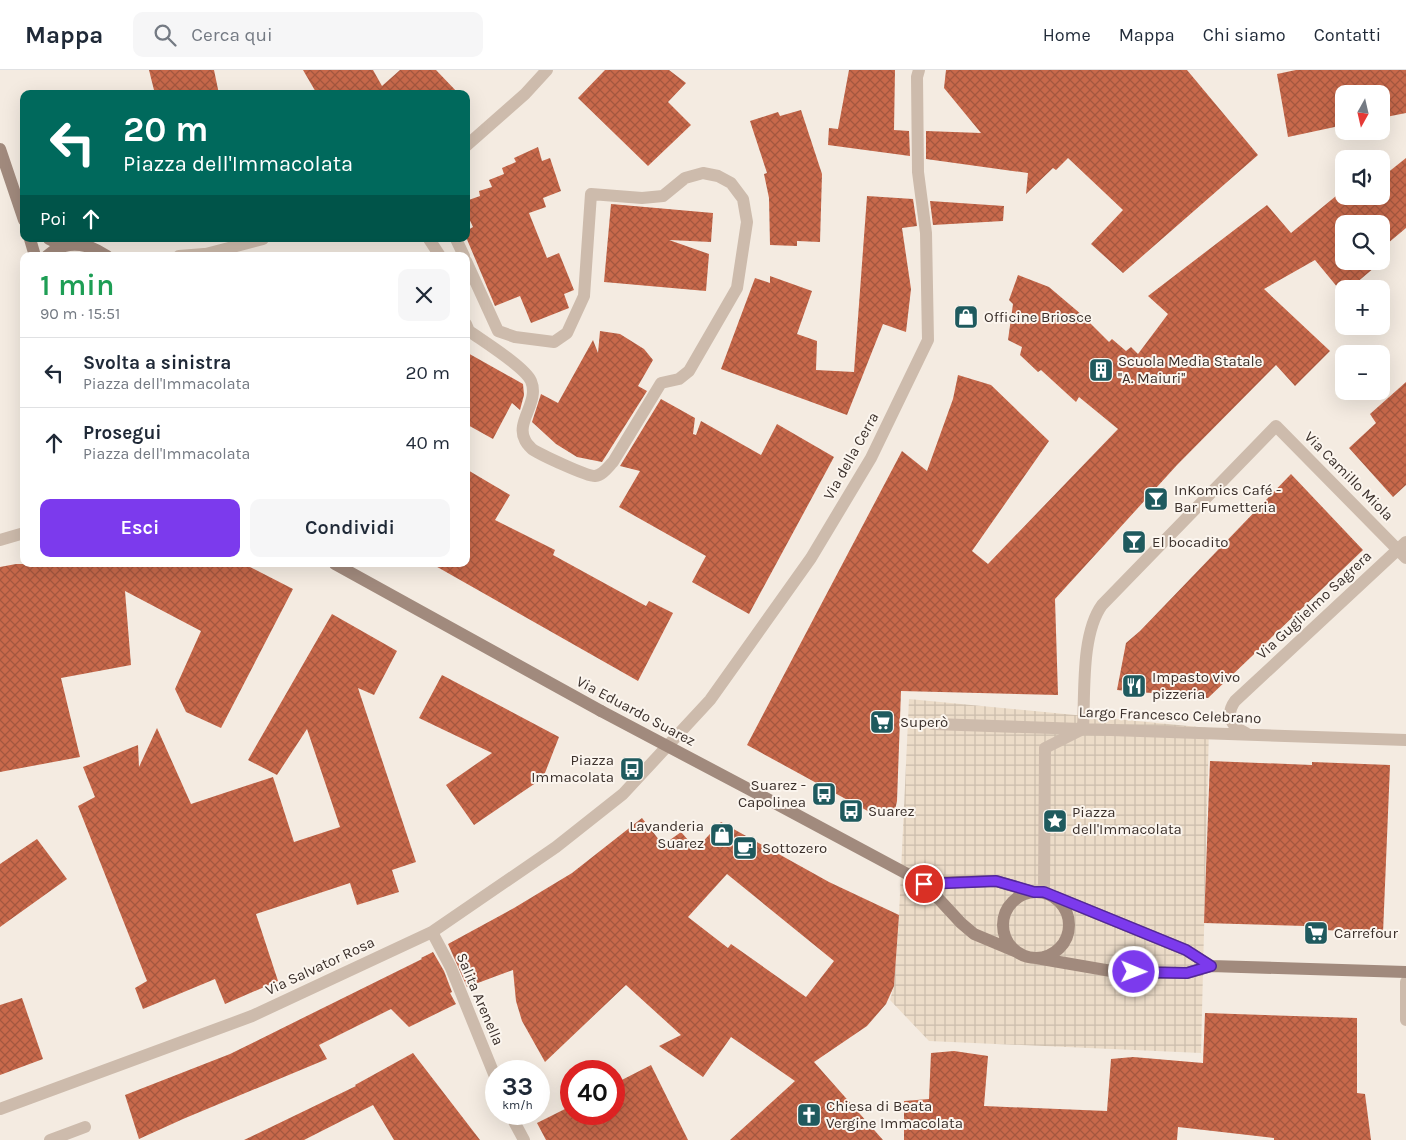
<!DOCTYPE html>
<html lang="it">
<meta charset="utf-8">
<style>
body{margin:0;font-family:Karla,sans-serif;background:#f6f6f7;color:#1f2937;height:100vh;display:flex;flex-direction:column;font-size:19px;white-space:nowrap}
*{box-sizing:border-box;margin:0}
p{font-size:16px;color:#747a83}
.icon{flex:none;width:28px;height:28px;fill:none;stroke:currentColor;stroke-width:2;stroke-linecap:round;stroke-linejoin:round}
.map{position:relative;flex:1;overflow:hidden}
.details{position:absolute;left:20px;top:182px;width:450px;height:315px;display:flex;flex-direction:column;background:#fff;border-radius:10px;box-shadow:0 5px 20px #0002}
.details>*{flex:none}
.guide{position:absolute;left:20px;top:20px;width:450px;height:152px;border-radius:10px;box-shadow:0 5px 20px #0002;background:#00695c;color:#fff;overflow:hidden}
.needle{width:32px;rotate:188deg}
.controls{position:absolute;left:1335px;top:15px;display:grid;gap:10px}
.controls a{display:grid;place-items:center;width:55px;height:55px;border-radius:10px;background:#fff;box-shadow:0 5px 20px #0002;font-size:25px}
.speed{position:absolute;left:485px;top:990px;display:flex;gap:10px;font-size:25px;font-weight:700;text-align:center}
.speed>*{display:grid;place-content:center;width:65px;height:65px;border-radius:50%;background:#fff;box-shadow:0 5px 20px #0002;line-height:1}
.speed small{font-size:12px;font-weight:400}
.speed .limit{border:8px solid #d22;background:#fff;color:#111}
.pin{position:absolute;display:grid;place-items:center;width:42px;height:42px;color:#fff;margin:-21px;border:2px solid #fff;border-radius:50%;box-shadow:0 1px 5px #0007}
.me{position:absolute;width:55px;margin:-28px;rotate:91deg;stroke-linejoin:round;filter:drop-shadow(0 0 4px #0008)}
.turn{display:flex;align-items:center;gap:18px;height:105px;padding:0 20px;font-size:22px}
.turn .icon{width:65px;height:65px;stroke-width:2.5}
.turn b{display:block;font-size:35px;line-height:42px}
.then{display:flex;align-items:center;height:48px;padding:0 20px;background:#0003;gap:10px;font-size:19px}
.round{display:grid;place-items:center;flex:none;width:52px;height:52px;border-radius:10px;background:#f6f6f7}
.summary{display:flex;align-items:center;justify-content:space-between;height:85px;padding:0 20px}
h1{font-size:30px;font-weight:600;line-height:38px;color:#1e9e55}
.button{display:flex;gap:10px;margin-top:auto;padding:10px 20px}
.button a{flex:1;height:58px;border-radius:10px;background:#7c3aed;color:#fff;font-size:20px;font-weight:600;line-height:58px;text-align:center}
.button a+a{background:#f6f6f7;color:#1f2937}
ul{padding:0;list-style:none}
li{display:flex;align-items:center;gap:15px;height:70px;padding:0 20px;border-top:1px solid #e0e1e3}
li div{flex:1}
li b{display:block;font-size:19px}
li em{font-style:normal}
header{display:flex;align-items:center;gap:30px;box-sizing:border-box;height:70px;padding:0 25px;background:#fff;border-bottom:1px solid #e0e1e3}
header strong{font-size:24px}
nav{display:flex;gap:28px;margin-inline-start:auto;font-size:18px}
.search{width:350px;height:45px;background:#f6f6f7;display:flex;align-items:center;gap:12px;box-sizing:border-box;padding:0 18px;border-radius:10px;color:#747a83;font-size:19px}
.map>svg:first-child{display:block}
.plaza{fill:url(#plaza-grid)}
.building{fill:url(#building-cross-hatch);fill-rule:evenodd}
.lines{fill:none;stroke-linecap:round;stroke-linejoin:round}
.street{stroke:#cdbbac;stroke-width:12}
.secondary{stroke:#a18a7d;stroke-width:12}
.secondary-bridge{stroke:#a18a7d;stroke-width:12}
.route-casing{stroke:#51269a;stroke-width:12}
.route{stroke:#7c3aed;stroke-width:9}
.labels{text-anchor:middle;stroke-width:4;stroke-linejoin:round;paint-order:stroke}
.poi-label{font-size:15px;fill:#3b302b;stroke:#fbf5ee;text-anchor:start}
.street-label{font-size:15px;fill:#3b302b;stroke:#fbf5ee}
</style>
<header>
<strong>Mappa</strong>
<div class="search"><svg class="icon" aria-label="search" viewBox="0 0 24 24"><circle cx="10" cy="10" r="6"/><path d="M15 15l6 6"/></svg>Cerca qui</div>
<nav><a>Home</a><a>Mappa</a><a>Chi siamo</a><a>Contatti</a></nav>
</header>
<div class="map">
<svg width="1406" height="1070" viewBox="0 0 1406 1070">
<defs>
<pattern id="plaza-grid" width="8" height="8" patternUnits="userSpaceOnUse" patternTransform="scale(1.25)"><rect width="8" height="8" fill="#ecdcc8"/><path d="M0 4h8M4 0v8" fill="none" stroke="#cbbdac"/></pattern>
<pattern id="building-cross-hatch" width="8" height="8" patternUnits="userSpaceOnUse" patternTransform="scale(1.25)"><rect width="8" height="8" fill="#c8694b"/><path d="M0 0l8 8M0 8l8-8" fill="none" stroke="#a4573f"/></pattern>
</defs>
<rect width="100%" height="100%" fill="#f4ebe1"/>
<path class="plaza" d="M 909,629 L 1209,658 L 1201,983 L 929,971 L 890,930 L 894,916 L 899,845 Z"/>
<path class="building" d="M 149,0 L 214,0 L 219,24 L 155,24 Z
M 303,0 L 373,0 L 382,16 L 400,0 L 436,0 L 459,24 L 317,24 Z
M 605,0 L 669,0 L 686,13 L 668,32 L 691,55 L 648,96 L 578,28 Z
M 849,0 L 895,0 L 894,60 L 909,61 L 910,86 L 828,75 L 829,58 L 838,59 Z
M 946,0 L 1187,0 L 1258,85 L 1123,203 L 1091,174 L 1123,140 L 1068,88 L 1056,100 L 1053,98 L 1026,124 L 1028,103 L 926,89 L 926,61 L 981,63 L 944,18 Z
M 1296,0 L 1406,0 L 1406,43 L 1381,48 L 1381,24 L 1344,24 L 1344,55 L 1288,67 L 1277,4 Z
M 801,40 L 822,104 L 820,172 L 797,171 L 797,176 L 770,175 L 769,128 L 764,104 L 767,103 L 750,51 L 778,42 L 780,46 Z
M 538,77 L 542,91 L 550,88 L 561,121 L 543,128 L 546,137 L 529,143 L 547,188 L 559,183 L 574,220 L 564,224 L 569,238 L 531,253 L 520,226 L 495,236 L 466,167 L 466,161 L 473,157 L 466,142 L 466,131 L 480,126 L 479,121 L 492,117 L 489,110 L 504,104 L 502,98 L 516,92 L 514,88 Z
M 1406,88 L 1406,158 L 1381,179 L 1381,154 L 1344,154 L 1344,191 L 1381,192 L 1349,219 L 1344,219 L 1343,224 L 1315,190 L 1264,219 L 1330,281 L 1295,316 L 1276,295 L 1177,395 L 1055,529 L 1058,625 L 901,621 L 897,731 L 895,740 L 888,747 L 875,745 L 747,675 L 902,381 L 927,401 L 953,329 L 958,305 L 991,315 L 1049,371 L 972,481 L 988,494 L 1118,359 L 1079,327 L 1076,332 L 1041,300 L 1038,302 L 1020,285 L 1022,277 L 1008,270 L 1013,234 L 1009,230 L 1018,205 L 1049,217 L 1082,245 L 1109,272 L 1112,269 L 1126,281 L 1131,277 L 1138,284 L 1168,244 L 1148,226 L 1267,135 L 1291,163 L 1336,126 L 1381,126 L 1381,108 Z
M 867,126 L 913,129 L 917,156 L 902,158 L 911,219 L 906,262 L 883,254 L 847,345 L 721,299 L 755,208 L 770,213 L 770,206 L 812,221 L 797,264 L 817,271 L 816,300 L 854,302 Z
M 930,131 L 1004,136 L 1003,151 L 933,155 Z
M 611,134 L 713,143 L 711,172 L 669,170 L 709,184 L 706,221 L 604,212 Z
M 600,261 L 620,264 L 644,279 L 653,290 L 638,316 L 647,321 L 602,392 L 577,387 L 556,374 L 532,352 L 541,324 L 558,333 L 593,270 L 598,283 Z
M 466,282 L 523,314 L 524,325 L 520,340 L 512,333 L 493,369 L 466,354 Z
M 1406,312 L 1406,415 L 1393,427 L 1349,378 L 1376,353 L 1370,344 Z
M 661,329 L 695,348 L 693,364 L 696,365 L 701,351 L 761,385 L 777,354 L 834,387 L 749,544 L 692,512 L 706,486 L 619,437 L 640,401 L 620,396 Z
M 466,399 L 510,425 L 495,450 L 555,480 L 553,485 L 646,536 L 649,531 L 673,543 L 638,611 L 432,494 L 466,494 Z
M 1291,404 L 1363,480 L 1208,628 L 1117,620 L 1126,573 L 1140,561 Z
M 16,494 L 244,494 L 293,519 L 221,658 L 186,642 L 175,619 L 201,561 L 125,521 L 131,595 L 61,608 L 80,687 L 0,702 L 0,497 Z
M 332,544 L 397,581 L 374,625 L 358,618 L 416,792 L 392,800 L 399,822 L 357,835 L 350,813 L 256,844 L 278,911 L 225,934 L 215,909 L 143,939 L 135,918 L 147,911 L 78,736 L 95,727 L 83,697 L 138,675 L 139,697 L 157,658 L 191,734 L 273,707 L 294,772 L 340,757 L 307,659 L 277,705 L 248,690 Z
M 442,605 L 559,667 L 543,708 L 474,755 L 446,715 L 492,683 L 419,648 Z
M 1210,691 L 1312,695 L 1312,692 L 1390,695 L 1383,863 L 1305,859 L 1305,856 L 1204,853 Z
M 642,748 L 663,775 L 681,762 L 696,779 L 721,752 L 829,812 L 899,845 L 894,916 L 886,934 L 867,956 L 814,992 L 883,1070 L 730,1070 L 795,1011 L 731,967 L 703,1007 L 659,976 L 681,965 L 626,915 L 545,992 L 522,951 L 516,931 L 513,900 L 467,917 L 448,874 L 514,838 L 572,803 ZM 727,804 L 834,891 L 806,927 L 731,874 L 728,878 L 688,847 Z
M 37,769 L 67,809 L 0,857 L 0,794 Z
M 433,882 L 444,901 L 452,922 L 450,923 L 456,934 L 409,957 L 391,939 L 319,975 L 327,989 L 183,1049 L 139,1069 L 125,1025 L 230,984 L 422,889 L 421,888 Z
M 22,928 L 43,989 L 0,1005 L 0,935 Z
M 1205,943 L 1357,948 L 1357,1023 L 1365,1024 L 1371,1070 L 1274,1070 L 1274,1068 L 1178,1057 L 1177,1070 L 904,1070 L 904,1031 L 929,1029 L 931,983 L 954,981 L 988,986 L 984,1036 L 1107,1041 L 1111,989 L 1133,987 L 1203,993 Z
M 413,983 L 480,1070 L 394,1070 L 373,1035 L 304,1070 L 244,1070 L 356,1016 L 355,1015 Z
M 651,995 L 688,1070 L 546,1070 L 537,1053 L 571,1036 L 571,1044 L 614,1044 L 614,1014 Z"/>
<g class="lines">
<path class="street" d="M 466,76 L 525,24 L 547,0
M 429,169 L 440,186
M 456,169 L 464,186
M 179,186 L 204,184
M 198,186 L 263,169
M 466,191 L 498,261 L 515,267 L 554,272 L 567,263 L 584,226 L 591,124 L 642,128 L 663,126 L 685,108 L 703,103 L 718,106 L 731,113 L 743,129 L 747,152 L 737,218 L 689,301 L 679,309 L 661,313 L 613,392 C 608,397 603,405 595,406 C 588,407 539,384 532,379 C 530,377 526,373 525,370 C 515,352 540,332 531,311 C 525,297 483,271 469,261 L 466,254
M 0,470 L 24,463
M 933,654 L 1406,670
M 1246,663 C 1231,657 1225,645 1235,631 L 1406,472
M 1044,822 L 1045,678 L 1083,659 C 1085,622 1081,564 1102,535 L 1276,356 L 1406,488
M 432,862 L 451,898 L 496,1009
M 1406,912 L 1406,950
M 0,1039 L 252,946 L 432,862 L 556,777 L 623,724 L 710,630 L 811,488 L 871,388 L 928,270 L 926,163 L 918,102 L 917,7 L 919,0
M 510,1044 L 524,1070
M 50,1070 L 85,1057"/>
<path class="secondary" d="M 0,79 L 24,150
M 30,169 L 35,186
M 49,169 L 63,176
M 47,186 C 66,169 87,173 107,186
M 335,494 L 601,641
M 758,724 L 924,813 L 961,853 L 974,864 L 1017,882
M 924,813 L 996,811 L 1033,822
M1003 855a33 33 0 1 1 66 0a33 33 0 1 1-66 0Z
M 1056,827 L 1186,880 L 1211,896
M 1036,888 L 1117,902 L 1187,903 L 1211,896 L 1406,902"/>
<path class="secondary-bridge" d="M 601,641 L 758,724"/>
</g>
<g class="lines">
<defs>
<path id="route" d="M 924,814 L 996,811 L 1034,822 L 1044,822 L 1186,880 L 1211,896 L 1187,903 L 1134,902"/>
</defs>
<use href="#route" class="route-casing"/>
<use href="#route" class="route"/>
</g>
<defs>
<symbol id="shop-square" viewBox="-11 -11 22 22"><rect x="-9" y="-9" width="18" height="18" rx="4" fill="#1f5a5e" stroke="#fbf5ee"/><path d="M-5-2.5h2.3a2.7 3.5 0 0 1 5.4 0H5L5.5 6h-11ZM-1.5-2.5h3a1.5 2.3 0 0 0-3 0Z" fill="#fff"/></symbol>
<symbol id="building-square" viewBox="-11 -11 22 22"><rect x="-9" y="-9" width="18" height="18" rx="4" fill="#1f5a5e" stroke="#fbf5ee"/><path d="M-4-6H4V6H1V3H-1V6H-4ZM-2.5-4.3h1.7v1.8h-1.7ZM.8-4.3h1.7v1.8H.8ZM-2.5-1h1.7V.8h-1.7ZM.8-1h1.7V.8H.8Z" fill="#fff"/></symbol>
<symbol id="bar-square" viewBox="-11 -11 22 22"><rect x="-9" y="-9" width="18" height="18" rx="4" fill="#1f5a5e" stroke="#fbf5ee"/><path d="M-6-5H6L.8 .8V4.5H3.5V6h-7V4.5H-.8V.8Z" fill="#fff"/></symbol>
<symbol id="restaurant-square" viewBox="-11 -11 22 22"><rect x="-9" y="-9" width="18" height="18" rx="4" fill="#1f5a5e" stroke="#fbf5ee"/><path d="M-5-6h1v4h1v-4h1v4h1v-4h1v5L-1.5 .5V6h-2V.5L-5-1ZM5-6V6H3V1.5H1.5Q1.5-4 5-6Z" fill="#fff"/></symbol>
<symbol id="supermarket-square" viewBox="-11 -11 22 22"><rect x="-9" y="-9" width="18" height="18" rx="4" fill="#1f5a5e" stroke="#fbf5ee"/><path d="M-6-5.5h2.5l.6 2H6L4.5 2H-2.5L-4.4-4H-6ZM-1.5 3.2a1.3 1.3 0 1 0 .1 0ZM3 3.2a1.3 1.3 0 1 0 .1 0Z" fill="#fff"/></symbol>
<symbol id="bus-square" viewBox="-11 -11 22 22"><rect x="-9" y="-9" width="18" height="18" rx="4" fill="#1f5a5e" stroke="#fbf5ee"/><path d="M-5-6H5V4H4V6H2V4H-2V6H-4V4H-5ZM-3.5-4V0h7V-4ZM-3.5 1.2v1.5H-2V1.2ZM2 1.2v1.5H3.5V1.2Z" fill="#fff"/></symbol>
<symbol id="sight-square" viewBox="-11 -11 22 22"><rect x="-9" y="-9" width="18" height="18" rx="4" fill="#1f5a5e" stroke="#fbf5ee"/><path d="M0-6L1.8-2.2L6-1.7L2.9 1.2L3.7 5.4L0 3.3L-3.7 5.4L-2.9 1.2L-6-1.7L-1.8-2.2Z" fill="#fff"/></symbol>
<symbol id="cafe-square" viewBox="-11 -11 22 22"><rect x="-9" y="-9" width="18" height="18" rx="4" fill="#1f5a5e" stroke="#fbf5ee"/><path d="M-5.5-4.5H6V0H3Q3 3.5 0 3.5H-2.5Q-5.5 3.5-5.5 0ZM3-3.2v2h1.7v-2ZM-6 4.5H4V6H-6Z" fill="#fff"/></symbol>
<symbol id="church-square" viewBox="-11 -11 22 22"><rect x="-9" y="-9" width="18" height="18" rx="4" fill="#1f5a5e" stroke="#fbf5ee"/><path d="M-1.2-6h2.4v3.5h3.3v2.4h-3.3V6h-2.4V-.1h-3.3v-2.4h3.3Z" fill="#fff"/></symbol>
</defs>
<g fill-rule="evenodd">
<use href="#shop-square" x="952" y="233" width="28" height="28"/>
<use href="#building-square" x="1087" y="286" width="28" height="28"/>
<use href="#bar-square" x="1142" y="415" width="28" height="28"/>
<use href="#bar-square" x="1120" y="458" width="28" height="28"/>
<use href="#restaurant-square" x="1120" y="602" width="28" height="28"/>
<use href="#supermarket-square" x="868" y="638" width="28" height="28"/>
<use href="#bus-square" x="618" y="685" width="28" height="28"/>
<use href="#bus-square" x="810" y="710" width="28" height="28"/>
<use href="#bus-square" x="837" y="727" width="28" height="28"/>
<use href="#sight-square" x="1041" y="737" width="28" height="28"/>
<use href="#shop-square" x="708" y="751" width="28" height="28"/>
<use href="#cafe-square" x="731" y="764" width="28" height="28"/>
<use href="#supermarket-square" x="1302" y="849" width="28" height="28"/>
<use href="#church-square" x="795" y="1031" width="28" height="28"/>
</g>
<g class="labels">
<g class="poi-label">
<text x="984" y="252">Officine Briosce</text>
<text x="1118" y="296">Scuola Media Statale<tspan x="1118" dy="17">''A. Maiuri''</tspan></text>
<text x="1174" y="425">InKomics Café -<tspan x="1174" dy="17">Bar Fumetteria</tspan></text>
<text x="1152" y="477">El bocadito</text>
<text x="1152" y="612">Impasto vivo<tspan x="1152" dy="17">pizzeria</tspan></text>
<text x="900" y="657">Superò</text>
<text x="614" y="695" text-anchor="end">Piazza<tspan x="614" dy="17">Immacolata</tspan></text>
<text x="806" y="720" text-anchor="end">Suarez -<tspan x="806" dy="17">Capolinea</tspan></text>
<text x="868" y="746">Suarez</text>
<text x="1072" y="747">Piazza<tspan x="1072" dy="17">dell'Immacolata</tspan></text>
<text x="704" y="761" text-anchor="end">Lavanderia<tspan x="704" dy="17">Suarez</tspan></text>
<text x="762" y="783">Sottozero</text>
<text x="1334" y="868">Carrefour</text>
<text x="826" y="1041">Chiesa di Beata<tspan x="826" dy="17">Vergine Immacolata</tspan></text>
</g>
<g class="street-label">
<text transform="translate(851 386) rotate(-61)" y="5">Via della Cerra</text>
<text transform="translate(1349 406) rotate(45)" y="5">Via Camillo Miola</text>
<text transform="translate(1314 535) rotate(-43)" y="5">Via Guglielmo Sagrera</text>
<text transform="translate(636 641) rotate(28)" y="5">Via Eduardo Suarez</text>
<text transform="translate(1170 645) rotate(2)" y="5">Largo Francesco Celebrano</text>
<text transform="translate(320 896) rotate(-25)" y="5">Via Salvator Rosa</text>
<text transform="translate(480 929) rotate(67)" y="5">Salita Arenella</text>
</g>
</g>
</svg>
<div class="controls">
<a><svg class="needle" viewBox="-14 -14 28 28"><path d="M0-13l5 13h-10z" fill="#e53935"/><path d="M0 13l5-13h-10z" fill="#747a83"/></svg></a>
<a><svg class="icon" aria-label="sound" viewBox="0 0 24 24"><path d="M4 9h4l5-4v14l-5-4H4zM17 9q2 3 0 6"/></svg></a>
<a><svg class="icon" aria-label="search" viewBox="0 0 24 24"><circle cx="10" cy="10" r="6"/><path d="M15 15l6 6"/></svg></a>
<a>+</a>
<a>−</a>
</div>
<div class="speed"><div>33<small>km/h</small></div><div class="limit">40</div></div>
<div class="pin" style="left:924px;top:814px;background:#d93025"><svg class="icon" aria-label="arrive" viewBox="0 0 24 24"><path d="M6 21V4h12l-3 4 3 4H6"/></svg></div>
<svg class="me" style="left:1134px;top:902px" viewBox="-20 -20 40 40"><circle r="17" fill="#7c3aed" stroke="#fff" stroke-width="3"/><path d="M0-11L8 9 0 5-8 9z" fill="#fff"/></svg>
<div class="guide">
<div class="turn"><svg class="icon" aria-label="left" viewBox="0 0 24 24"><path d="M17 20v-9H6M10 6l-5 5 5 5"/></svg><div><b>20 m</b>Piazza dell'Immacolata</div></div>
<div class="then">Poi<svg class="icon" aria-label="ahead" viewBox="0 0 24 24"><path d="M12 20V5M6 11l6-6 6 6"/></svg></div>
</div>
<section class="details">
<div class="summary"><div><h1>1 min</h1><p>90 m · 15:51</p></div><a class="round"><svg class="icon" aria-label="close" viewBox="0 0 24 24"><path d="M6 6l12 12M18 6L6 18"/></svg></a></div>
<ul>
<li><svg class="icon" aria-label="left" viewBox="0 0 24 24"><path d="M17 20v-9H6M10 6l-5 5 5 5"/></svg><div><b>Svolta a sinistra</b><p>Piazza dell'Immacolata</p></div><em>20 m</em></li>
<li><svg class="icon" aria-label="ahead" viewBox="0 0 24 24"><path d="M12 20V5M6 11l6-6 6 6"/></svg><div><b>Prosegui</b><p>Piazza dell'Immacolata</p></div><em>40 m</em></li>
</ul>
<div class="button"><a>Esci</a><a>Condividi</a></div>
</section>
</div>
